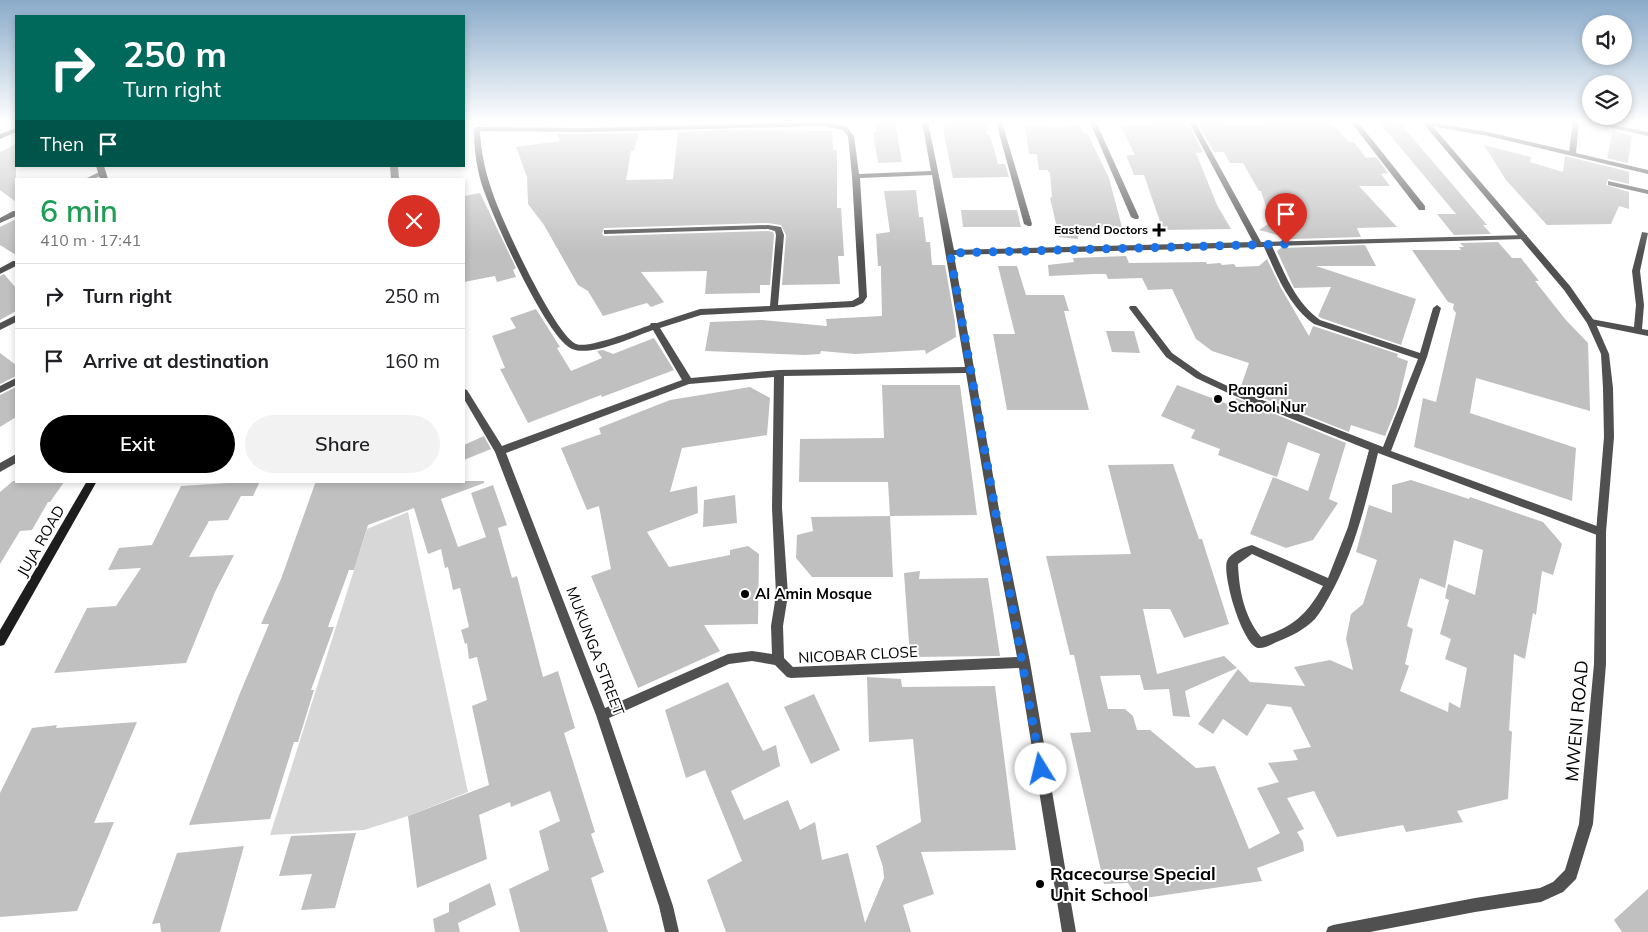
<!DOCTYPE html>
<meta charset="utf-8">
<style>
body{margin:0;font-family:Mulish,sans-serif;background:#f2f2f2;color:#202124;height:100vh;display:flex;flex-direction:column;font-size:19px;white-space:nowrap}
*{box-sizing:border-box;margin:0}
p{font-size:16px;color:#757577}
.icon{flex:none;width:28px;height:28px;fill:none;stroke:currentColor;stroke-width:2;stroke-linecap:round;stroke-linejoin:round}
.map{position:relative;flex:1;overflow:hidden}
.sheet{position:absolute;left:15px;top:178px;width:450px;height:305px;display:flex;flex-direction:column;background:#fff;border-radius:0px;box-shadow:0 2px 8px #0003}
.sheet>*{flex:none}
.guide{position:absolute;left:15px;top:15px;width:450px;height:152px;border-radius:0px;box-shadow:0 2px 8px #0003;background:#00695c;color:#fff;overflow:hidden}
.controls{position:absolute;left:1582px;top:15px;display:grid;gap:10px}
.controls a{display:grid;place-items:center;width:50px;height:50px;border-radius:50%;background:#fff;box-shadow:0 2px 8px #0003;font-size:25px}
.pin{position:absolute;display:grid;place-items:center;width:42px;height:42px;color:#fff;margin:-51px -21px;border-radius:50% 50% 50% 0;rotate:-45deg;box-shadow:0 0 5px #0007}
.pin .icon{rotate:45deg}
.me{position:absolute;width:55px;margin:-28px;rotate:351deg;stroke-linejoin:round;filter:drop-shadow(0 0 4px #0008)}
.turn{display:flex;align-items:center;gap:18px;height:105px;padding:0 25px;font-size:22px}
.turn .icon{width:65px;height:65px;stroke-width:2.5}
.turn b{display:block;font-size:35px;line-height:42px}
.then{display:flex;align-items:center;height:48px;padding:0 25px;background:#0003;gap:10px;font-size:19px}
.round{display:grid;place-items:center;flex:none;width:52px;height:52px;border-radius:26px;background:#f2f2f2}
.overview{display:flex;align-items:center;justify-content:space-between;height:85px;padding:0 25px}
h1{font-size:30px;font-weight:600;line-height:38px;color:#1e9e55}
.primary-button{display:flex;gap:10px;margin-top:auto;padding:10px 25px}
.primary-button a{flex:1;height:58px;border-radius:30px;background:#000;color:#fff;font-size:20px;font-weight:600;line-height:58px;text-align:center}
.primary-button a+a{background:#f2f2f2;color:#202124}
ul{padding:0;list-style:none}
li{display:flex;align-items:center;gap:15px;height:65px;padding:0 25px;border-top:1px solid #e0e0e0}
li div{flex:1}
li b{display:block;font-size:19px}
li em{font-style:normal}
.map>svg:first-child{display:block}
.green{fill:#d7d7d7}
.building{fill:#c0c0c0;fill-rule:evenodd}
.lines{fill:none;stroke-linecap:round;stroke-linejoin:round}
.minor{fill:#505050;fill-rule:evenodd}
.tertiary{fill:#505050;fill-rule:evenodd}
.secondary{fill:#1d1d1d;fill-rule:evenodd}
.route{stroke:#1a73e8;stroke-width:9;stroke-dasharray:0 16.2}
.poi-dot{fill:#000;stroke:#fff;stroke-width:2}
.labels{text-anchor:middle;stroke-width:4;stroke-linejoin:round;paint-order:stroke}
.far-poi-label{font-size:12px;font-weight:bold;fill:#000;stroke:#fff;text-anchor:end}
.poi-label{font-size:15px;font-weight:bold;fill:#000;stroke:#fff;text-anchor:start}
.street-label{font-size:15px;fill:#000;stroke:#fff}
.near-street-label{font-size:18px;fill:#000;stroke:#fff}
.near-poi-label{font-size:18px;font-weight:bold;fill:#000;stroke:#fff;text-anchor:start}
</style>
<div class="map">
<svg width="1648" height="932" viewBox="0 0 1648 932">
<rect width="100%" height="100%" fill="#fff"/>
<path class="green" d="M 408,512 L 468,792 L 408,816 L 364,830 L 270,835 L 367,529 Z"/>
<path class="building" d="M 945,122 L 987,122 L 987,135 L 990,135 L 998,164 L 1005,164 L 1009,177 L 953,178 L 944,135 Z
M 1180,122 L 1188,124 L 1203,152 L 1196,153 L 1217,205 L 1231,229 L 1163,230 L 1144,175 L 1134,175 L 1126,155 L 1135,155 L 1121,126 Z
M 1202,122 L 1225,122 L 1226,125 L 1277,124 L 1276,122 L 1332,124 L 1349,142 L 1354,142 L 1366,158 L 1376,157 L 1388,173 L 1381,174 L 1390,186 L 1359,186 L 1397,227 L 1357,228 L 1361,237 L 1292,239 L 1259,230 L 1271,222 L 1261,191 L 1259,191 L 1243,163 L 1230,163 L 1224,152 L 1214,152 L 1198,124 Z
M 1379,122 L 1399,122 L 1487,225 L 1483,225 L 1491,234 L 1454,235 L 1437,214 L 1456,214 Z
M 895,123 L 902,162 L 878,163 L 873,132 L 877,132 L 876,124 Z
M 1079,125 L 1083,133 L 1087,133 L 1109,178 L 1123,231 L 1077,225 L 1078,239 L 1059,237 L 1050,198 L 1052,197 L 1050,173 L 1047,170 L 1039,170 L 1037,154 L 1029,154 L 1025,126 L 1063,127 L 1063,126 Z
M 725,130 L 832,131 L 833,150 L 837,150 L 837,208 L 841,208 L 843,239 L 844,256 L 838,256 L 840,284 L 782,285 L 786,235 L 781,225 L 768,223 L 604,228 L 602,234 L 604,236 L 768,231 L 773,232 L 774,235 L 770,285 L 760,285 L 760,293 L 705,294 L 707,271 L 641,272 L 664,302 L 651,307 L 647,303 L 603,316 L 588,291 L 578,285 L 544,225 L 528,204 L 527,177 L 516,147 L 560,141 L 557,134 L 639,133 L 634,151 L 631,151 L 626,180 L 673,179 L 678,132 Z
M 1613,131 L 1632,136 L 1628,163 L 1607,158 Z
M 16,144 L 16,202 L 0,190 L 0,152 Z
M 1484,145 L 1531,157 L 1530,162 L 1563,172 L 1565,156 L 1626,171 L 1629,172 L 1629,184 L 1608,179 L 1606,185 L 1629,192 L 1629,209 L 1619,206 L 1611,224 L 1547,225 L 1506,180 Z
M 916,190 L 919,217 L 923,217 L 926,242 L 930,242 L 932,265 L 945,265 L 955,322 L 956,337 L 926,354 L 925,350 L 855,354 L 821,351 L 820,354 L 805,355 L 705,351 L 710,322 L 762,320 L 827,326 L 826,319 L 882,316 L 881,274 L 881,266 L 878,266 L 876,234 L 890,232 L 884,191 Z
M 480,193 L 516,268 L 513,270 L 516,277 L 497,282 L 495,276 L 464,282 L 464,196 Z
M 961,210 L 1017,210 L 1021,227 L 963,227 Z
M 16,219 L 16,255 L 0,245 L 0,227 Z
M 1498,242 L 1512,258 L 1521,258 L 1539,281 L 1535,281 L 1565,319 L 1588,343 L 1590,411 L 1476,378 L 1470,413 L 1576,448 L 1572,501 L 1414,447 L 1423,398 L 1436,402 L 1456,313 L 1453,309 L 1454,304 L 1448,302 L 1412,250 L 1461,250 L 1459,247 L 1464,247 L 1460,243 Z
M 1365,245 L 1376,266 L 1316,266 L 1416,299 L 1401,345 L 1321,318 L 1318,316 L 1331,287 L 1294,288 L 1277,251 L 1281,248 Z
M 1126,256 L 1129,263 L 1206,262 L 1207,264 L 1220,263 L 1222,265 L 1234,264 L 1236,267 L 1259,266 L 1267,259 L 1281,288 L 1309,336 L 1313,326 L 1398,354 L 1397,357 L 1408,361 L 1397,407 L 1385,436 L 1351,425 L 1349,432 L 1240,389 L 1249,363 L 1212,351 L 1196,339 L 1172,289 L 1148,290 L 1142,278 L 1108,279 L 1106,274 L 1094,274 L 1049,276 L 1048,265 L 1074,262 L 1073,258 Z
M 998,266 L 1017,266 L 1026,295 L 1064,295 L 1069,311 L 1064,311 L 1089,410 L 1007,410 L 993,334 L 1015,334 Z
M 4,274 L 16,288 L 16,311 L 0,320 L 0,276 Z
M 536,309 L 560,347 L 557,348 L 571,371 L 602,358 L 597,351 L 603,350 L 613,354 L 654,338 L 674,370 L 602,397 L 601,395 L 528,423 L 500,369 L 505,368 L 492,336 L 516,328 L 510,318 Z
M 1106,331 L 1134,331 L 1140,353 L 1112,352 Z
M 0,353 L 16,365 L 16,376 L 0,384 Z
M 882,385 L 960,385 L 977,515 L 890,516 L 888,482 L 799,482 L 800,439 L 884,438 Z
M 1177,385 L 1233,406 L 1236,398 L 1346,443 L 1329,499 L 1338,503 L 1313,540 L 1286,548 L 1250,534 L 1273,477 L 1308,491 L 1320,454 L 1288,442 L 1277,477 L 1218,455 L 1220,449 L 1191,438 L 1195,430 L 1161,416 Z
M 16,387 L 16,417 L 0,427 L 0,395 Z
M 750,387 L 770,398 L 767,435 L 682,448 L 670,492 L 697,486 L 698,513 L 647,532 L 669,567 L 730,555 L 730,550 L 748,546 L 759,554 L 758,624 L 704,625 L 720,651 L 638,688 L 591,576 L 611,569 L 599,506 L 587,510 L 561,448 L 601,434 L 599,428 L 670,400 Z
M 484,436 L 491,449 L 464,460 L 464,445 Z
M 1173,464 L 1199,539 L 1202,539 L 1229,624 L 1184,638 L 1170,609 L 1143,609 L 1157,674 L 1224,656 L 1237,668 L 1185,691 L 1190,717 L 1173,716 L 1169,689 L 1144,690 L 1140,675 L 1100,676 L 1108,709 L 1125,709 L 1133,716 L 1137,730 L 1150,730 L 1196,768 L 1215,766 L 1249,849 L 1280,833 L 1257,788 L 1279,782 L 1268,763 L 1298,760 L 1293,750 L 1311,747 L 1291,707 L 1267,704 L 1247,736 L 1223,719 L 1213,734 L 1198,724 L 1238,669 L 1250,682 L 1305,686 L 1294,667 L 1330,660 L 1353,670 L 1346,639 L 1351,614 L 1363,604 L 1377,560 L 1356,552 L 1369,505 L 1392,513 L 1392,485 L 1411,480 L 1469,499 L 1470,497 L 1543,522 L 1562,544 L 1553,575 L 1542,571 L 1536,615 L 1533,613 L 1525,659 L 1514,654 L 1509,730 L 1512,732 L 1508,799 L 1457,811 L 1463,822 L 1406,832 L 1403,825 L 1337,837 L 1314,791 L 1287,798 L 1304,829 L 1297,832 L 1303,842 L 1304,851 L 1257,868 L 1262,881 L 1138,899 L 1128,883 L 1104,884 L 1070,733 L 1091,732 L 1074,655 L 1070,655 L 1046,556 L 1131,554 L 1108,465 ZM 1454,540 L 1483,550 L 1475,595 L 1448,584 L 1445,598 L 1449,600 L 1440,634 L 1451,639 L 1445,659 L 1467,668 L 1460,708 L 1449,702 L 1448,712 L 1400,691 L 1409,666 L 1405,664 L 1413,629 L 1407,626 L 1420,578 L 1445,588 Z
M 13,481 L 64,482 L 50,502 L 48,502 L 32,530 L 20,531 L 0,564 L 0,492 Z
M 260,481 L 253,496 L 241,496 L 228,520 L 209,521 L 189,557 L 234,555 L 215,592 L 186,663 L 54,673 L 87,608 L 116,606 L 141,568 L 108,570 L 119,548 L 152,545 L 181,486 Z
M 316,481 L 484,481 L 484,483 L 441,499 L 458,547 L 486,537 L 471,493 L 493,485 L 507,525 L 498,528 L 512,578 L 517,576 L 543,677 L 558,671 L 575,728 L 564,733 L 595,832 L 591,834 L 604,872 L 591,878 L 608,932 L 520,932 L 509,889 L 549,870 L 539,831 L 560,821 L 550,791 L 511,807 L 510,802 L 479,815 L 487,859 L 417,888 L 408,816 L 489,785 L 472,706 L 487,700 L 477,657 L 469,659 L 467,643 L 465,644 L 461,630 L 469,627 L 460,588 L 453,590 L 448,567 L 445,568 L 441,549 L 428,554 L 414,508 L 368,525 L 354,570 L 349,570 L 328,627 L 334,627 L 311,690 L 314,690 L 298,742 L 294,742 L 270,819 L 189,825 L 240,693 L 269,624 L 261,624 L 281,579 Z
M 735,495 L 737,523 L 703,527 L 704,500 Z
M 890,516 L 893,577 L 812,577 L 796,558 L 797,535 L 813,531 L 811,517 Z
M 920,571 L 919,579 L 988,578 L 1000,656 L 910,657 L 904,573 Z
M 867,677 L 901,679 L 902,687 L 995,686 L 1016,850 L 921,852 L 934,894 L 903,905 L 911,932 L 726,932 L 707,880 L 742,861 L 705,770 L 686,778 L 665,710 L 728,682 L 763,751 L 776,745 L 780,766 L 731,791 L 744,820 L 788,800 L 800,830 L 815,822 L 822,860 L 848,853 L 865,923 L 884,878 L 883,867 L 876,846 L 921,822 L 913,739 L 869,742 Z
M 814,694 L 840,750 L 811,764 L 784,707 Z
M 137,722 L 94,823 L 114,822 L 77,911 L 0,917 L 0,793 L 32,728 L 57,725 L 56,728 Z
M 356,833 L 335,908 L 301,910 L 312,874 L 279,876 L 291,836 Z
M 244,846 L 220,932 L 161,932 L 160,923 L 152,924 L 177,853 Z
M 490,883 L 496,905 L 458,923 L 460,932 L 435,932 L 433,919 L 449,912 L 449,903 Z
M 1648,889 L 1648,932 L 1622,932 L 1614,920 Z"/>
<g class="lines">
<path class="minor" d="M 826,122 L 847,127 L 854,136 L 859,174 L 931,171 L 922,122 L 928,122 L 954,250 L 1253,242 L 1189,122 L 1195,122 L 1261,242 L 1527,235 L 1527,239 L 1524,239 L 1272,246 C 1285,274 1295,302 1320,320 L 1420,353 L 1433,308 L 1437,305 L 1441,308 L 1427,357 L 1391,451 L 1605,529 L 1606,532 L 1605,535 L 1601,536 L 1597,535 L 1378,453 C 1366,503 1354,553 1329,597 C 1325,604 1320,613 1315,619 C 1305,629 1292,636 1279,641 C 1274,643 1264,649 1258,648 C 1242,644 1222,575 1227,561 C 1230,553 1244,547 1252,545 L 1328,578 L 1348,527 L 1369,450 L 1228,393 L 1196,378 L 1166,357 L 1129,308 L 1130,306 L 1136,306 L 1172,353 L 1202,374 L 1234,389 L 1383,447 L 1418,359 L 1314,324 C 1288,305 1277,275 1264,247 L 954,255 L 1000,515 L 1030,662 L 1076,932 L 1062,932 L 1019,668 L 791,678 L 787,677 L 775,665 L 752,661 L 729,664 L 609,718 L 673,906 L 679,932 L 665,932 L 659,906 L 596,715 L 495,452 L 464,399 L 464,389 L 467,390 L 502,446 L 682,380 L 653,330 C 633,337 591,357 572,349 C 546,338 490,212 481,182 C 476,164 474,147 474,129 L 477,127 L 588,128 ZM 825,126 L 843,130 L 848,136 L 852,176 L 859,297 L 852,301 L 778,305 L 784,235 L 781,227 L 768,225 L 607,230 L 604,230 L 604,234 L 768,229 L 775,231 L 776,235 L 770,306 L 700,309 L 657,323 L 651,323 L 650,325 C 636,330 588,349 576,344 C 554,334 500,217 492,191 C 485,171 481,152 480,131 L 588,132 ZM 932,175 L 965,367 L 779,370 L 691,378 L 660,328 L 701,315 L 854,307 L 863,303 L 867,297 L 860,178 ZM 966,373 L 990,515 L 1017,657 L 793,667 L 784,658 L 783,626 L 788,595 L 782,508 L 784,376 ZM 774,377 L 772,508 L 776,595 L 771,626 L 772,654 L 752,651 L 728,654 L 605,708 L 506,453 L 689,384 ZM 1252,554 L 1323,586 C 1307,614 1294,627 1261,637 C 1244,616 1239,590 1238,564 Z
M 996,122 L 1002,122 L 1032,224 L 1031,226 L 1028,226 L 1024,224 Z
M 1090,122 L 1096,122 L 1139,217 L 1138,219 L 1135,219 L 1131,217 Z
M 1351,122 L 1358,122 L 1425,206 L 1425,210 L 1419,210 Z
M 1428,122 L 1488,132 L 1569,151 L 1573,122 L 1579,122 L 1576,153 L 1648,170 L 1648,174 L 1488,136 L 1425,125 L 1425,123 Z
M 1587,122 L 1600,122 L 1648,132 L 1648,136 Z
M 390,166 L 398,166 L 399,179 L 391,179 Z
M 101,171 L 105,173 C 99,178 93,179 85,179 Z
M 1608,181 L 1648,190 L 1648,194 L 1608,185 Z
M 13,211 L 16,211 L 16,216 L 0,223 L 0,218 Z
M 1642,232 L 1648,233 L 1640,271 L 1644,305 L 1642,329 L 1648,330 L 1648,336 L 1588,324 L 1587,322 L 1588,320 L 1591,319 L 1634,327 L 1636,305 L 1632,271 Z
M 13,261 L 16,261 L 16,266 L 0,274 L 0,268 Z
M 16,315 L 16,322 L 0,330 L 0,323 Z
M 16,378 L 16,385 L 0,393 L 0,386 Z"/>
<path class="tertiary" d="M 1422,122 L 1429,122 L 1570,286 L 1595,322 L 1609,354 L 1613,388 L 1614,437 L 1606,532 L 1606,664 L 1593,824 L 1576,879 L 1563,892 L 1541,902 L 1475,912 L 1370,932 L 1326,932 L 1328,927 L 1333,925 L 1475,898 L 1540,888 L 1553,882 L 1565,870 L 1579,824 L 1594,664 L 1596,532 L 1604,437 L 1603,388 L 1601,354 L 1587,323 L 1564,290 Z
M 16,454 L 16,463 L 0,472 L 0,463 Z"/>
<path class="secondary" d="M 16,128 L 16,132 L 0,139 L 0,134 Z
M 96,166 L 104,166 L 108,179 L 100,179 Z
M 87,481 L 97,481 L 4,645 L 0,646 L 0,630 Z"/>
</g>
<linearGradient id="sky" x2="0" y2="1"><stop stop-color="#8aabca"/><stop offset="0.48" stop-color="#fff"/><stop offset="1" stop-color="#fff" stop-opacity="0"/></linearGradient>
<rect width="1648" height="253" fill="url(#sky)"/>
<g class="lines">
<path class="route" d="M 1041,769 L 950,253 L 1286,244"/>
</g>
<g class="poi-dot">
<path d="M1156.5 222.5h5v5h5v5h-5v5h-5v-5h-5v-5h5z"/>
<circle cx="1218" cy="399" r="5"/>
<circle cx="745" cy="594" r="5"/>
<circle cx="1040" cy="884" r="5"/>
</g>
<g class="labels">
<g class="far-poi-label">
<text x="1148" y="234">Eastend Doctors</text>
</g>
<g class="poi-label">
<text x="1228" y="395">Pangani<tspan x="1228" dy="17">School Nur</tspan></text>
<text x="755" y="599">Al Amin Mosque</text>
</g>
<g class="street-label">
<text transform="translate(41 541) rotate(-60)" y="5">JUJA ROAD</text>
<text transform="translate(595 651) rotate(69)" y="5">MUKUNGA STREET</text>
<text transform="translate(858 655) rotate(-3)" y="5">NICOBAR CLOSE</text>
</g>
<g class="near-street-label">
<text transform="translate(1577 721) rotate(-85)" y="6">MWENI ROAD</text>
</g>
<g class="near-poi-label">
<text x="1050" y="880">Racecourse Special<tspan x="1050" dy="21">Unit School</tspan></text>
</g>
</g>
</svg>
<div class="controls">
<a><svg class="icon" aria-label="sound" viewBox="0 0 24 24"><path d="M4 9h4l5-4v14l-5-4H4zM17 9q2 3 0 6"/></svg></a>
<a><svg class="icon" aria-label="layers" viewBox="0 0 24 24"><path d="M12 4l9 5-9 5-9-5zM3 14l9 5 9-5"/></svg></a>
</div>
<div class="pin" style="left:1286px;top:244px;background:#d93025"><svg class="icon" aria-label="arrive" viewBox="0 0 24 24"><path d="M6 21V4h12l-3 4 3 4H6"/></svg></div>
<svg class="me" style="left:1041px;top:769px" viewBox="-20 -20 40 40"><circle r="19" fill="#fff"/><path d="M0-13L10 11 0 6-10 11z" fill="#1a73e8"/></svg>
<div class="guide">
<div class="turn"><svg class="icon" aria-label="right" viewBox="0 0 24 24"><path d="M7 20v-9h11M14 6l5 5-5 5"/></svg><div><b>250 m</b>Turn right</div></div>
<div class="then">Then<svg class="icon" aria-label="arrive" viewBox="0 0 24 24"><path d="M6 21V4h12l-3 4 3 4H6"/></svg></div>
</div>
<section class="sheet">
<div class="overview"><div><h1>6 min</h1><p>410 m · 17:41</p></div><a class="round" style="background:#d93025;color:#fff"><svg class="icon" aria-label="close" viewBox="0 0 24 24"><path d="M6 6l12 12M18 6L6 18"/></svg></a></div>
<ul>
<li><svg class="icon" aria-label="right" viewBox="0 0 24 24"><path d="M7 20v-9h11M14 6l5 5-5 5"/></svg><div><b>Turn right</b></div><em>250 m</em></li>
<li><svg class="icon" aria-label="arrive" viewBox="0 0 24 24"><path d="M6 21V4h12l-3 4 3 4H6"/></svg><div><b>Arrive at destination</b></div><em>160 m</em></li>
</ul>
<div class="primary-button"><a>Exit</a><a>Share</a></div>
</section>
</div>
